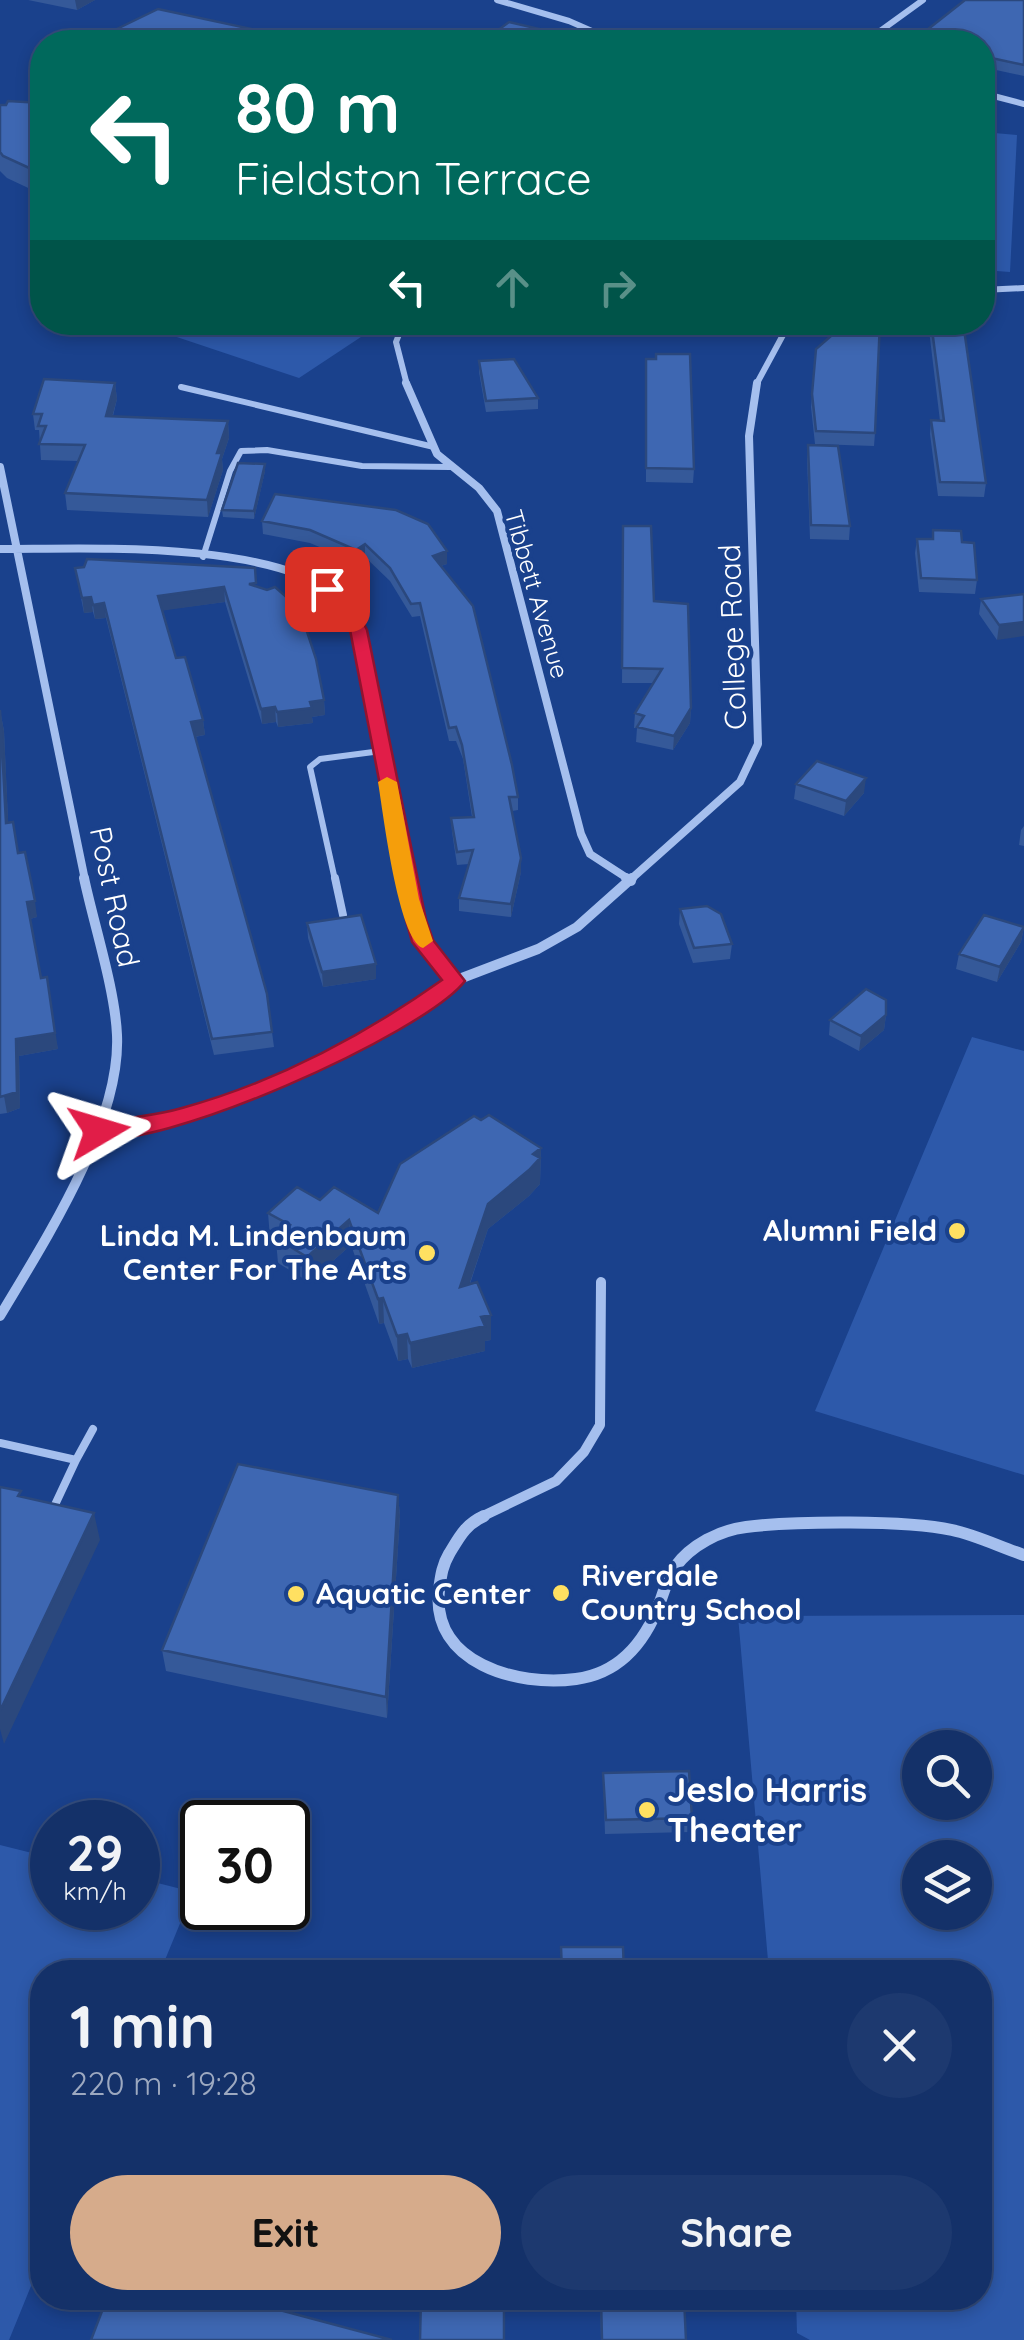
<!DOCTYPE html>
<meta charset="utf-8">
<style>
body{margin:0;font-family:Quicksand,sans-serif;background:#1d396f;color:#f1f3f6;height:100vh;display:flex;flex-direction:column;font-size:38px;white-space:nowrap}
*{box-sizing:border-box;margin:0}
p{font-size:32px;color:#9da9c0}
.icon{flex:none;width:55px;height:55px;fill:none;stroke:currentColor;stroke-width:2;stroke-linecap:round;stroke-linejoin:round}
.map{position:relative;flex:1;overflow:hidden}
.sheet{position:absolute;left:30px;top:1960px;width:962px;height:350px;display:flex;flex-direction:column;background:#143169;border-radius:40px;box-shadow:0 5px 15px #0003,0 0 0 2px #334c7d}
.sheet>*{flex:none}
.top-card{position:absolute;left:30px;top:30px;width:965px;height:305px;border-radius:40px;box-shadow:0 5px 15px #0003,0 0 0 2px #334c7d;background:#00695c;color:#fff;overflow:hidden}
.tools{position:absolute;left:902px;top:1730px;display:grid;gap:20px}
.tools a{display:grid;place-items:center;width:90px;height:90px;border-radius:50%;background:#143169;box-shadow:0 5px 15px #0003,0 0 0 2px #334c7d;font-size:50px}
.speed{position:absolute;left:30px;top:1800px;display:flex;gap:20px;font-size:50px;font-weight:700;text-align:center}
.speed>*{display:grid;place-content:center;width:130px;height:130px;border-radius:50%;background:#143169;box-shadow:0 5px 15px #0003,0 0 0 2px #334c7d;line-height:1}
.speed small{font-size:25px;font-weight:400}
.speed .limit{border:5px solid #111;border-radius:15px;background:#fff;color:#111}
.pin{position:absolute;display:grid;place-items:center;width:85px;height:85px;color:#fff;margin:-42px;border-radius:20px;box-shadow:0 5px 15px #0006}
.me{position:absolute;width:110px;margin:-55px;rotate:83deg;stroke-linejoin:round;filter:drop-shadow(0 0 8px #0008)}
.turn{display:flex;align-items:center;gap:35px;height:210px;padding:0 40px;font-size:45px}
.turn .icon{width:130px;height:130px;stroke-width:2.5}
.turn b{display:block;font-size:70px;line-height:85px}
.lanes{display:flex;align-items:center;height:95px;padding:0 40px;background:#0003;justify-content:center;gap:50px;direction:ltr}
.lanes .off{opacity:.35}
.round{display:grid;place-items:center;flex:none;width:105px;height:105px;border-radius:52px;background:#1d396f}
.summary{display:flex;align-items:center;justify-content:space-between;height:170px;padding:0 40px}
h1{font-size:60px;font-weight:800;line-height:75px}
.cta{display:flex;gap:20px;margin-top:auto;padding:20px 40px}
.cta a{flex:1;height:115px;border-radius:60px;background:#d6ab8b;color:#111;font-size:40px;font-weight:800;line-height:115px;text-align:center}
.cta a+a{background:#1d396f;color:#f1f3f6}
.map>svg:first-child{display:block}
.green{fill:#2d59aa;fill-rule:evenodd}
.lines{fill:none;stroke-linecap:round;stroke-linejoin:round}
.service-far1{stroke:#a5bfee;stroke-width:6}
.service{stroke:#a5bfee;stroke-width:8}
.minor-far3{stroke:#a5bfee;stroke-width:6}
.minor-far2{stroke:#a5bfee;stroke-width:8}
.minor-far1{stroke:#a5bfee;stroke-width:10}
.minor{stroke:#a5bfee;stroke-width:12}
.wall{fill:#355999}
.shaded-wall{fill:#2b487d}
.building{fill:#3e67b2;stroke:#2b487d;stroke-width:2.5}
.route{fill:#e11d48;stroke:#92132f;stroke-width:2.5}
.slow{fill:#f59e0b}
.poi-dot{fill:#ffe061;stroke:#1a418c;stroke-width:4}
.labels{text-anchor:middle;stroke-width:8;stroke-linejoin:round;paint-order:stroke}
.far-street-label{font-size:25px;fill:#fff;stroke:#1a418c}
.street-label{font-size:30px;fill:#fff;stroke:#1a418c}
.poi-label{font-size:30px;font-weight:bold;fill:#fff;stroke:#1a418c;text-anchor:end}
.near-poi-label{font-size:35px;font-weight:bold;fill:#fff;stroke:#1a418c;text-anchor:start}
</style>
<div class="map">
<svg width="1024" height="2340" viewBox="0 0 1024 2340">
<rect width="100%" height="100%" fill="#1a418c"/>
<path class="green" d="M 983,132 L 1017,135 L 1010,272 L 983,270 Z
M 135,323 L 374,323 L 370,331 L 299,378 Z
M 972,1037 L 1024,1051 L 1024,1475 L 815,1411 Z
M 1024,1615 L 1024,2340 L 810,2340 L 797,2333 L 796,2298 L 980,2298 L 980,1972 L 769,1972 L 738,1616 ZM 920,1748 L 975,1748 L 975,1802 L 920,1802 ZM 920,1858 L 975,1858 L 975,1912 L 920,1912 Z
M 0,1845 L 52,1858 L 52,1908 L 138,1908 L 138,1878 L 193,1892 L 160,1972 L 42,1972 L 42,2259 L 9,2340 L 0,2340 Z"/>
<g class="lines">
<path class="service-far1" d="M 181,387 L 434,447
M 203,557 L 230,471 L 241,451 L 267,450 L 362,466 L 450,467
M 335,880 L 310,767 L 320,759 L 381,751"/>
<path class="service" d="M 335,878 L 343,915
M 0,1443 L 76,1460 L 53,1509
M 76,1460 L 93,1429"/>
<path class="minor-far3" d="M 497,0 L 569,21 L 617,42
M 865,42 L 923,0
M 982,93 L 1024,104
M 982,290 L 1024,288
M 404,322 L 396,342 L 407,385
M 756,385 L 790,322"/>
<path class="minor-far2" d="M 406,383 L 437,454 L 479,488 L 497,511 L 581,834 L 590,854 L 630,880
M 0,467 L 85,880
M 0,549 C 90,549 266,540 340,596 C 350,604 354,617 358,629 L 405,880
M 630,880 L 740,782 L 758,744 L 749,436 L 757,383"/>
<path class="minor-far1" d="M 405,878 L 423,942 L 454,981
M 626,878 L 631,881
M 99,1131 L 186,1115 L 335,1058 L 387,1029 L 454,981 L 538,949 L 577,927 L 632,878
M 0,1316 C 44,1242 121,1124 117,1035 C 115,989 94,925 84,878
M 479,1518 L 556,1481 L 584,1452 L 600,1425 L 601,1282"/>
<path class="minor" d="M 484,1516 C 465,1525 460,1536 449,1554 C 442,1566 441,1576 439,1590 C 431,1663 517,1687 576,1679 C 621,1673 646,1640 660,1602 C 664,1591 668,1576 675,1567 C 691,1545 720,1530 746,1527 C 794,1521 907,1520 952,1530 C 976,1535 1000,1547 1024,1555"/>
</g>
<path class="wall" d="M 28,0 L 95,0 L 77,10 Z
M 1024,0 L 1024,76 L 982,67 L 982,42 L 913,42 L 913,41 Z
M 42,103 L 42,200 L 41,194 L 7,178 L 0,171 L 0,105 Z
M 928,322 L 963,322 L 986,483 L 984,497 L 938,496 L 930,434 L 931,420 L 940,421 Z
M 816,349 L 875,433 L 874,446 L 815,444 L 811,407 Z
M 646,359 L 694,469 L 693,483 L 646,482 Z
M 479,361 L 538,398 L 538,409 L 486,412 L 479,372 Z
M 115,383 L 117,399 L 113,416 L 228,421 L 229,438 L 222,459 L 223,470 L 208,517 L 67,510 L 65,493 L 78,461 L 41,460 L 39,430 L 35,430 L 33,414 Z
M 808,445 L 850,526 L 849,540 L 810,539 L 807,459 Z
M 265,464 L 265,471 L 254,519 L 223,517 L 222,510 Z
M 275,494 L 447,564 L 441,566 L 518,797 L 518,810 L 512,811 L 521,872 L 511,917 L 459,911 L 459,898 L 469,864 L 457,865 L 452,832 L 451,818 L 472,817 L 463,759 L 456,741 L 449,741 L 420,616 L 412,617 L 390,581 L 365,557 L 357,563 L 310,543 L 263,534 L 262,521 Z
M 623,526 L 654,601 L 691,708 L 690,723 L 673,750 L 636,742 L 637,728 L 634,728 L 635,713 L 653,683 L 622,683 Z
M 933,530 L 977,580 L 975,594 L 919,592 L 915,553 L 917,539 L 932,539 Z
M 75,568 L 256,586 L 324,700 L 325,715 L 312,717 L 313,723 L 278,727 L 276,722 L 262,724 L 225,602 L 162,610 L 176,658 L 203,720 L 205,735 L 195,737 L 272,1032 L 274,1047 L 214,1055 L 106,618 L 95,619 L 93,612 L 84,613 Z
M 1024,594 L 997,640 L 979,614 L 981,599 Z
M 0,710 L 4,731 L 8,822 L 37,917 L 30,919 L 41,978 L 58,1049 L 19,1056 L 20,1108 L 7,1113 L 0,1114 Z
M 796,784 L 864,793 L 844,816 L 794,799 Z
M 1024,826 L 1024,846 L 1019,845 L 1021,830 Z
M 680,909 L 732,944 L 730,959 L 693,963 L 679,924 Z
M 307,923 L 376,979 L 323,987 L 308,938 Z
M 1024,927 L 1021,942 L 997,982 L 956,969 L 959,954 Z
M 886,1015 L 884,1030 L 859,1051 L 829,1035 L 830,1020 Z
M 481,1120 L 541,1148 L 540,1184 L 529,1196 L 488,1229 L 470,1284 L 491,1315 L 491,1340 L 485,1341 L 485,1351 L 412,1368 L 408,1359 L 398,1361 L 384,1323 L 379,1324 L 351,1245 L 309,1282 L 278,1263 L 276,1241 L 270,1238 L 268,1213 L 320,1200 L 378,1213 Z
M 398,1495 L 400,1516 L 387,1718 L 166,1671 L 162,1650 Z
M 603,1773 L 692,1818 L 691,1832 L 605,1834 Z
M 600,2298 L 684,2298 L 686,2340 L 601,2340 Z"/>
<path class="shaded-wall" d="M 75,0 L 95,0 L 77,10 Z
M 548,31 L 548,42 L 532,42 Z
M 115,383 L 117,399 L 108,432 L 106,416 Z
M 228,421 L 229,438 L 222,459 L 223,470 L 208,517 L 207,500 L 217,453 Z
M 265,464 L 265,471 L 254,519 L 254,511 Z
M 365,544 L 365,557 L 357,563 L 356,550 Z
M 447,551 L 447,564 L 433,568 L 433,556 Z
M 224,587 L 225,602 L 160,611 L 158,596 Z
M 91,597 L 93,612 L 84,613 L 82,598 Z
M 104,603 L 106,618 L 95,619 L 93,605 Z
M 1024,622 L 1024,636 L 997,640 L 999,625 Z
M 324,700 L 325,715 L 312,717 L 313,723 L 278,727 L 277,712 L 310,702 Z
M 275,707 L 276,722 L 262,724 L 261,709 Z
M 691,708 L 690,723 L 673,750 L 674,736 Z
M 1,715 L 4,731 L 9,839 L 6,823 Z
M 203,720 L 205,735 L 193,737 L 191,722 Z
M 866,778 L 864,793 L 844,816 L 846,801 Z
M 521,858 L 521,872 L 511,917 L 511,904 Z
M 35,901 L 37,917 L 30,919 L 27,902 Z
M 1024,927 L 1021,942 L 997,982 L 1000,967 Z
M 376,964 L 376,979 L 323,987 L 322,972 Z
M 47,977 L 58,1049 L 19,1056 L 20,1108 L 7,1113 L 4,1096 L 16,1039 Z
M 886,1015 L 884,1030 L 859,1051 L 861,1036 Z
M 541,1148 L 540,1184 L 529,1196 L 488,1229 L 460,1312 L 460,1287 L 488,1204 L 533,1154 Z
M 349,1220 L 351,1245 L 309,1282 L 307,1257 Z
M 383,1298 L 384,1323 L 379,1324 L 378,1299 Z
M 491,1315 L 491,1340 L 485,1341 L 485,1351 L 412,1368 L 410,1343 Z
M 407,1334 L 408,1359 L 398,1361 L 397,1336 Z
M 398,1495 L 400,1516 L 387,1718 L 386,1697 Z
M 94,1513 L 100,1540 L 4,1744 L 0,1729 L 0,1711 Z"/>
<path class="building" d="M 965,0 L 1024,0 L 1024,65 L 982,56 L 982,42 L 921,42 L 913,41 Z
M 158,9 L 284,36 L 272,42 L 90,42 Z
M 509,22 L 548,31 L 532,42 L 482,42 Z
M 8,101 L 42,103 L 42,189 L 38,172 L 3,156 L 0,152 L 0,105 L 6,105 Z
M 847,322 L 880,322 L 875,433 L 816,431 L 812,394 L 816,349 Z
M 931,322 L 963,322 L 986,483 L 940,482 L 931,420 L 944,421 Z
M 656,354 L 690,354 L 694,469 L 646,468 L 646,359 L 656,359 Z
M 514,359 L 538,398 L 486,401 L 479,361 Z
M 44,379 L 115,383 L 106,416 L 228,421 L 217,453 L 222,453 L 207,500 L 65,493 L 85,445 L 39,444 L 46,426 L 38,426 L 42,414 L 33,414 Z
M 808,445 L 838,446 L 850,526 L 811,525 Z
M 238,463 L 265,464 L 254,511 L 222,510 Z
M 275,494 L 396,510 L 428,524 L 447,551 L 433,556 L 473,606 L 512,765 L 518,797 L 509,797 L 521,858 L 511,904 L 459,898 L 473,850 L 457,852 L 451,818 L 474,817 L 462,745 L 456,727 L 449,728 L 420,603 L 411,604 L 390,568 L 365,544 L 356,550 L 310,530 L 262,521 Z
M 623,526 L 651,526 L 654,601 L 688,604 L 691,708 L 674,736 L 637,727 L 644,716 L 635,713 L 662,669 L 622,668 Z
M 933,530 L 961,531 L 962,542 L 974,543 L 977,580 L 921,578 L 917,539 L 933,539 Z
M 87,559 L 255,568 L 256,583 L 249,584 L 267,590 L 275,587 L 291,601 L 297,601 L 316,659 L 324,700 L 310,702 L 312,708 L 277,712 L 275,707 L 261,709 L 224,587 L 158,596 L 176,658 L 185,657 L 203,720 L 191,722 L 267,994 L 272,1032 L 212,1039 L 104,603 L 93,605 L 91,597 L 82,598 L 75,568 L 84,567 Z
M 1024,594 L 1024,622 L 999,625 L 981,599 Z
M 0,710 L 6,823 L 13,822 L 18,853 L 25,852 L 35,901 L 27,902 L 41,978 L 47,977 L 55,1033 L 16,1039 L 17,1092 L 0,1097 Z
M 817,761 L 866,778 L 846,801 L 796,784 Z
M 707,906 L 721,914 L 732,944 L 694,948 L 680,909 Z
M 361,915 L 376,964 L 322,972 L 307,923 Z
M 984,915 L 1024,927 L 1000,967 L 959,954 Z
M 866,989 L 886,1000 L 886,1015 L 861,1036 L 830,1020 Z
M 489,1115 L 541,1148 L 533,1154 L 540,1158 L 529,1170 L 488,1204 L 460,1287 L 477,1282 L 491,1315 L 481,1317 L 485,1326 L 410,1343 L 407,1334 L 397,1336 L 383,1298 L 378,1299 L 349,1220 L 307,1257 L 276,1238 L 290,1225 L 268,1213 L 297,1187 L 320,1200 L 334,1187 L 378,1213 L 400,1164 L 474,1116 L 481,1120 Z
M 238,1464 L 398,1495 L 386,1697 L 162,1650 Z
M 0,1487 L 21,1491 L 18,1496 L 94,1513 L 0,1711 Z
M 689,1771 L 692,1818 L 606,1820 L 603,1773 Z
M 561,1947 L 623,1947 L 624,1972 L 562,1972 Z
M 107,2298 L 235,2298 L 392,2340 L 91,2340 Z
M 421,2298 L 504,2298 L 504,2340 L 420,2340 Z
M 601,2298 L 684,2298 L 686,2340 L 602,2340 Z"/>
<path class="route" d="M 327,584 L 349,595 L 367,630 L 426,920 L 433,940 L 465,981 C 424,1034 154,1155 91,1137 L 91,1126 C 121,1117 152,1117 182,1108 C 276,1082 363,1036 442,980 L 412,942 L 406,920 L 350,630 L 336,602 L 319,589 Z"/>
<path class="slow" d="M 387,777 L 397,782 L 419,899 L 433,941 L 423,948 C 398,940 383,811 378,782 Z"/>
<g class="poi-dot">
<circle cx="957" cy="1231" r="10"/>
<circle cx="427" cy="1253" r="10"/>
<circle cx="561" cy="1593" r="10"/>
<circle cx="296" cy="1594" r="10"/>
<circle cx="647" cy="1810" r="10"/>
</g>
<g class="labels">
<g class="far-street-label">
<text transform="translate(537 594) rotate(74)" y="9">Tibbett Avenue</text>
</g>
<g class="street-label">
<text transform="translate(733 637) rotate(-92)" y="10">College Road</text>
<text transform="translate(114 897) rotate(78)" y="10">Post Road</text>
</g>
<g class="poi-label">
<text x="937" y="1241">Alumni Field</text>
<text x="407" y="1246">Linda M. Lindenbaum<tspan x="407" dy="34">Center For The Arts</tspan></text>
<text x="581" y="1586" text-anchor="start">Riverdale<tspan x="581" dy="34">Country School</tspan></text>
<text x="316" y="1604" text-anchor="start">Aquatic Center</text>
</g>
<g class="near-poi-label">
<text x="667" y="1802">Jeslo Harris<tspan x="667" dy="40">Theater</tspan></text>
</g>
</g>
</svg>
<div class="tools">
<a><svg class="icon" aria-label="search" viewBox="0 0 24 24"><circle cx="10" cy="10" r="6"/><path d="M15 15l6 6"/></svg></a>
<a><svg class="icon" aria-label="layers" viewBox="0 0 24 24"><path d="M12 4l9 5-9 5-9-5zM3 14l9 5 9-5"/></svg></a>
</div>
<div class="speed"><div>29<small>km/h</small></div><div class="limit">30</div></div>
<div class="pin" style="left:327px;top:589px;background:#d93025"><svg class="icon" aria-label="arrive" viewBox="0 0 24 24"><path d="M6 21V4h12l-3 4 3 4H6"/></svg></div>
<svg class="me" style="left:99px;top:1131px" viewBox="-20 -20 40 40"><path d="M0-17L14 15 0 8-14 15z" fill="#e11d48" stroke="#fff" stroke-width="4"/></svg>
<div class="top-card">
<div class="turn"><svg class="icon" aria-label="left" viewBox="0 0 24 24"><path d="M17 20v-9H6M10 6l-5 5 5 5"/></svg><div><b>80 m</b>Fieldston Terrace</div></div>
<div class="lanes"><svg class="icon" aria-label="left" viewBox="0 0 24 24"><path d="M17 20v-9H6M10 6l-5 5 5 5"/></svg><svg class="icon off" aria-label="ahead" viewBox="0 0 24 24"><path d="M12 20V5M6 11l6-6 6 6"/></svg><svg class="icon off" aria-label="right" viewBox="0 0 24 24"><path d="M7 20v-9h11M14 6l5 5-5 5"/></svg></div>
</div>
<section class="sheet">
<div class="summary"><div><h1>1 min</h1><p>220 m · 19:28</p></div><a class="round"><svg class="icon" aria-label="close" viewBox="0 0 24 24"><path d="M6 6l12 12M18 6L6 18"/></svg></a></div>
<div class="cta"><a>Exit</a><a>Share</a></div>
</section>
</div>
